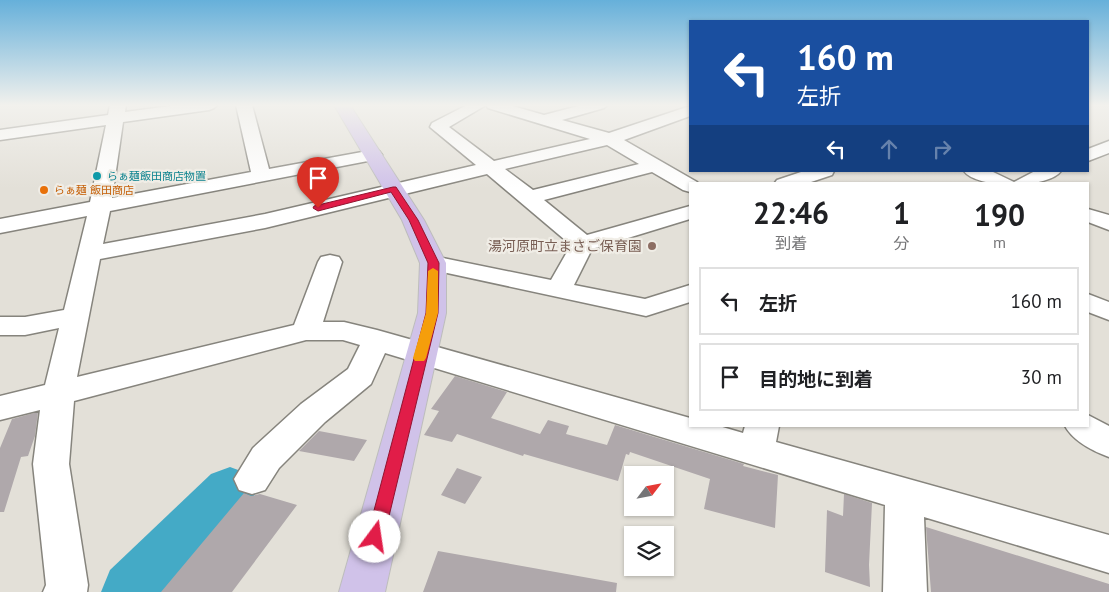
<!DOCTYPE html>
<html lang="ja">
<meta charset="utf-8">
<style>
body{margin:0;font-family:"PT Sans","Noto Sans JP",sans-serif;background:#f2f2f2;color:#202124;height:100vh;display:flex;flex-direction:column;font-size:19px;white-space:nowrap}
*{box-sizing:border-box;margin:0}
p{font-size:16px;color:#757577}
.icon{flex:none;width:28px;height:28px;fill:none;stroke:currentColor;stroke-width:2;stroke-linecap:round;stroke-linejoin:round}
.map{position:relative;flex:1;overflow:hidden}
.details{position:absolute;left:689px;top:182px;width:400px;height:245px;display:flex;flex-direction:column;background:#fff;border-radius:0px;box-shadow:0 1px 4px #0004}
.details>*{flex:none}
.banner{position:absolute;left:689px;top:20px;width:400px;height:152px;border-radius:0px;box-shadow:0 1px 4px #0004;background:#1a4fa0;color:#fff;overflow:hidden}
.needle{width:32px;rotate:58deg}
.controls{position:absolute;left:624px;top:466px;display:grid;gap:10px}
.controls a{display:grid;place-items:center;width:50px;height:50px;border-radius:0px;background:#fff;box-shadow:0 1px 4px #0004;font-size:25px}
.pin{position:absolute;display:grid;place-items:center;width:42px;height:42px;color:#fff;margin:-51px -21px;border-radius:50% 50% 50% 0;rotate:-45deg;box-shadow:0 0 5px #0007}
.pin .icon{rotate:45deg}
.me{position:absolute;width:55px;margin:-28px;rotate:14deg;stroke-linejoin:round;filter:drop-shadow(0 0 4px #0008)}
.turn{display:flex;align-items:center;gap:18px;height:105px;padding:0 25px;font-size:22px}
.turn .icon{width:65px;height:65px;stroke-width:2.5}
.turn b{display:block;font-size:35px;line-height:42px}
.lanes{display:flex;align-items:center;height:48px;padding:0 25px;background:#0003;justify-content:center;gap:25px;direction:ltr}
.lanes .off{opacity:.35}
.eta{display:flex;justify-content:space-evenly;align-items:center;height:85px;text-align:center}
.eta b{font-size:30px;font-weight:800;line-height:35px}
ul{padding:0;list-style:none}
li{display:flex;align-items:center;gap:15px;height:68px;margin:0 10px 8px;padding:0 15px;border:2px solid #e0e0e0;border-radius:0px}
li div{flex:1}
li b{display:block;font-size:19px}
li em{font-style:normal}
.map>svg:first-child{display:block}
.lines{fill:none;stroke-linecap:round;stroke-linejoin:round}
.river{fill:#44aac6;fill-rule:evenodd}
.building{fill:#afa8ab}
.minor-casing{stroke:#86847d;stroke-width:3}
.major-casing{stroke:#bdbdbc;stroke-width:2}
.minor{fill:#fff;fill-rule:evenodd}
.major{fill:#d0c2e9;fill-rule:evenodd}
.route{fill:#e11d48;stroke:#92132f}
.slow{fill:#f59e0b}
.culture-dot{fill:#0f9aa8;stroke:#f0ede6;stroke-width:2}
.food-dot{fill:#e8710a;stroke:#f0ede6;stroke-width:2}
.education-dot{fill:#8d6e63;stroke:#f0ede6;stroke-width:2}
.labels{text-anchor:middle;stroke-width:4.5;stroke-linejoin:round;paint-order:stroke}
.far-culture-label{font-size:11px;fill:#0d838f;stroke:#f0ede6;text-anchor:start}
.far-food-label{font-size:11px;fill:#c56008;stroke:#f0ede6;text-anchor:start}
.education-label{font-size:14px;fill:#785e54;stroke:#f0ede6;text-anchor:end}
</style>
<div class="map">
<svg width="1109" height="592" viewBox="0 0 1109 592">
<rect width="100%" height="100%" fill="#e3e0d8"/>
<g class="lines">
<path class="river" d="M 230,467 L 249,474 L 257,490 L 249,506 L 173,592 L 101,592 L 110,570 L 211,474 Z"/>
</g>
<path class="building" d="M 455,376 L 507,392 L 491,418 L 540,434 L 548,420 L 569,426 L 566,434 L 607,445 L 615,425 L 744,464 L 743,466 L 778,475 L 775,528 L 704,509 L 710,479 L 630,452 L 629,455 L 626,454 L 618,481 L 524,454 L 523,456 L 457,434 L 452,442 L 424,435 L 439,411 L 431,409 Z
M 38,412 L 35,436 L 28,456 L 21,457 L 4,512 L 0,512 L 0,448 L 12,419 Z
M 319,431 L 367,440 L 354,461 L 299,451 Z
M 457,468 L 482,477 L 465,504 L 441,495 Z
M 244,493 L 251,496 L 260,494 L 297,505 L 232,592 L 161,592 Z
M 844,494 L 872,503 L 869,565 L 870,587 L 825,572 L 827,510 L 843,516 Z
M 926,527 L 1109,584 L 1109,592 L 931,592 Z
M 438,551 L 617,583 L 616,592 L 423,592 Z"/>
<g class="lines">
<defs>
<path id="minor" d="M 110,105 L 126,105 L 125,112 L 178,105 L 217,105 L 214,108 L 209,110 L 123,122 L 112,198 L 251,172 L 236,105 L 252,105 L 269,169 L 373,150 L 379,151 L 382,155 L 379,159 L 373,160 L 110,211 L 103,244 L 265,214 L 476,165 L 430,127 L 432,123 L 467,105 L 509,105 L 544,115 L 582,105 L 607,105 L 604,108 L 562,120 L 609,133 L 690,106 L 690,116 L 624,140 L 697,182 L 698,184 L 690,184 L 690,192 L 683,190 L 652,172 L 544,200 L 587,235 L 690,206 L 690,219 L 592,249 L 574,285 L 645,299 L 690,285 L 690,302 L 646,316 L 424,268 L 421,263 L 424,258 L 433,256 L 551,280 L 571,245 L 487,174 L 265,228 L 100,259 L 77,377 L 294,325 L 318,262 L 321,257 L 330,255 L 339,257 L 342,262 L 323,322 L 344,322 L 377,330 L 690,418 L 690,426 L 719,426 L 743,433 L 745,426 L 779,426 L 776,442 L 1109,535 L 1109,573 L 924,517 L 927,592 L 883,592 L 885,505 L 385,353 L 371,384 L 325,422 L 279,468 L 265,490 L 252,494 L 239,490 L 234,479 L 253,448 L 301,404 L 348,369 L 360,345 L 343,340 L 306,340 L 74,401 L 69,464 L 88,585 L 87,592 L 43,592 L 46,585 L 33,464 L 40,410 L 0,420 L 0,396 L 45,385 L 59,328 L 25,335 L 0,335 L 0,317 L 25,317 L 64,310 L 87,216 L 0,233 L 0,219 L 90,202 L 106,125 L 0,140 L 0,130 L 108,115 ZM 486,105 L 488,108 L 590,139 L 494,161 L 449,127 ZM 607,145 L 639,164 L 533,190 L 505,169 Z
M 1109,141 L 1109,153 L 1088,161 L 1088,149 Z
M 804,171 L 834,171 L 832,175 L 805,184 L 774,184 L 777,180 Z
M 964,171 L 991,171 L 1014,182 L 1035,171 L 1061,171 C 1049,189 976,189 964,171 Z
M 1088,209 L 1109,215 L 1109,230 L 1088,222 Z
M 1088,294 L 1109,302 L 1109,320 L 1088,312 Z
M 1088,415 L 1109,426 L 1109,457 C 1093,451 1074,442 1065,426 L 1088,426 Z"/>
<path id="major" d="M 334,105 L 350,105 L 424,220 L 446,263 L 446,313 L 385,592 L 339,592 L 418,313 L 420,263 L 402,220 Z"/>
</defs>
<use href="#minor" class="minor-casing"/>
<use href="#major" class="major-casing"/>
<use href="#minor" class="minor"/>
<use href="#major" class="major"/>
</g>
<linearGradient id="sky" x2="0" y2="1"><stop stop-color="#66b0da"/><stop offset="0.56" stop-color="#f2f1ed"/><stop offset="1" stop-color="#f2f1ed" stop-opacity="0"/></linearGradient>
<rect width="1109" height="188" fill="url(#sky)"/>
<path class="route" d="M 393,187 L 396,187 L 418,220 L 439,263 L 438,313 L 384,537 L 382,543 L 375,545 L 369,543 L 367,537 L 426,313 L 428,263 L 409,220 L 391,192 L 318,211 L 313,208 L 314,206 Z"/>
<path class="slow" d="M 433,268 L 438,271 L 438,313 L 426,358 L 424,361 L 415,361 L 413,358 L 426,313 L 428,271 Z"/>
<circle class="culture-dot" cx="97" cy="176" r="5"/>
<circle class="food-dot" cx="44" cy="190" r="5"/>
<circle class="education-dot" cx="652" cy="246" r="5"/>
<g class="labels">
<g class="far-culture-label">
<text x="107" y="180">らぁ麺飯田商店物置</text>
</g>
<g class="far-food-label">
<text x="54" y="194">らぁ麺 飯田商店</text>
</g>
<g class="education-label">
<text x="642" y="251">湯河原町立まさご保育園</text>
</g>
</g>
</svg>
<div class="controls">
<a><svg class="needle" viewBox="-14 -14 28 28"><path d="M0-13l5 13h-10z" fill="#e53935"/><path d="M0 13l5-13h-10z" fill="#757577"/></svg></a>
<a><svg class="icon" aria-label="layers" viewBox="0 0 24 24"><path d="M12 4l9 5-9 5-9-5zM3 14l9 5 9-5"/></svg></a>
</div>
<div class="pin" style="left:318px;top:208px;background:#d93025"><svg class="icon" aria-label="arrive" viewBox="0 0 24 24"><path d="M6 21V4h12l-3 4 3 4H6"/></svg></div>
<svg class="me" style="left:375px;top:537px" viewBox="-20 -20 40 40"><circle r="19" fill="#fff"/><path d="M0-13L10 11 0 6-10 11z" fill="#e11d48"/></svg>
<div class="banner">
<div class="turn"><svg class="icon" aria-label="left" viewBox="0 0 24 24"><path d="M17 20v-9H6M10 6l-5 5 5 5"/></svg><div><b>160 m</b>左折</div></div>
<div class="lanes"><svg class="icon" aria-label="left" viewBox="0 0 24 24"><path d="M17 20v-9H6M10 6l-5 5 5 5"/></svg><svg class="icon off" aria-label="ahead" viewBox="0 0 24 24"><path d="M12 20V5M6 11l6-6 6 6"/></svg><svg class="icon off" aria-label="right" viewBox="0 0 24 24"><path d="M7 20v-9h11M14 6l5 5-5 5"/></svg></div>
</div>
<section class="details">
<div class="eta">
<div><b>22:46</b><p>到着</p></div>
<div><b>1</b><p>分</p></div>
<div><b>190</b><p>m</p></div>
</div>
<ul>
<li><svg class="icon" aria-label="left" viewBox="0 0 24 24"><path d="M17 20v-9H6M10 6l-5 5 5 5"/></svg><div><b>左折</b></div><em>160 m</em></li>
<li><svg class="icon" aria-label="arrive" viewBox="0 0 24 24"><path d="M6 21V4h12l-3 4 3 4H6"/></svg><div><b>目的地に到着</b></div><em>30 m</em></li>
</ul>
</section>
</div>
